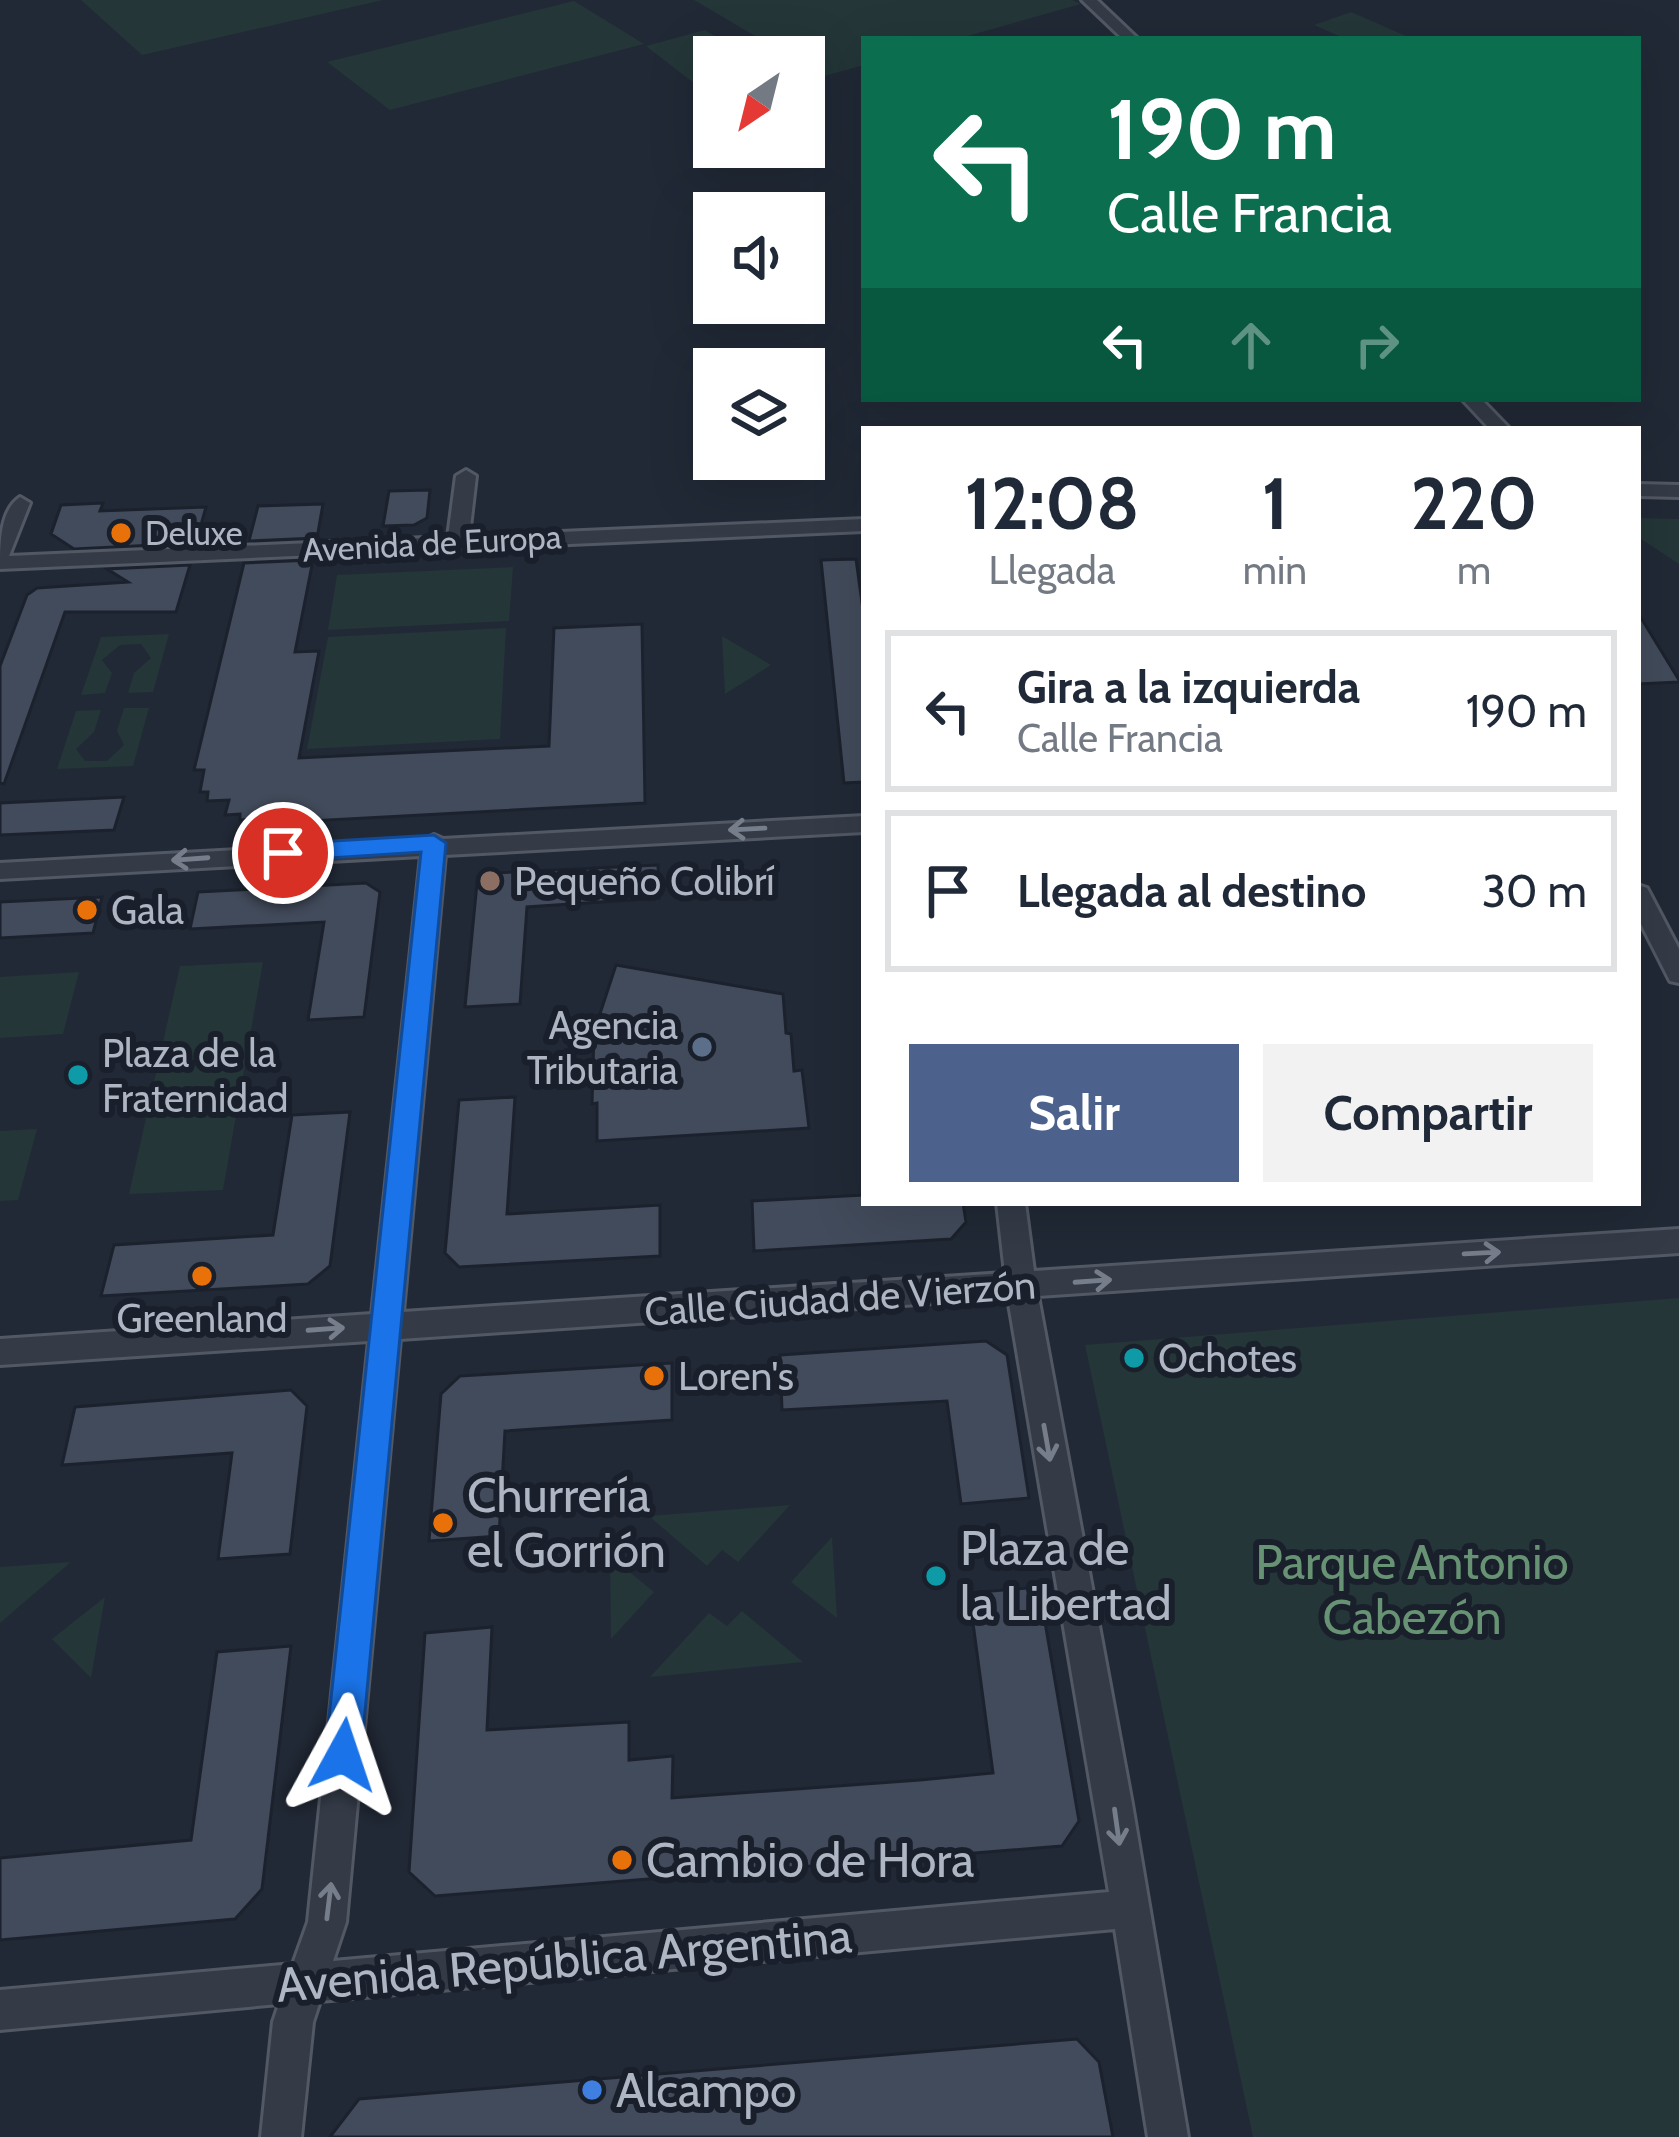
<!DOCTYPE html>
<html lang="es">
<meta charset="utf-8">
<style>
body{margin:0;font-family:Cabin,sans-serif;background:#f2f2f3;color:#1f2937;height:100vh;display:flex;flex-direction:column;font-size:45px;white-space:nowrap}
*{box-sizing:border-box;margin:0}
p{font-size:39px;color:#747a83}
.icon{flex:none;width:66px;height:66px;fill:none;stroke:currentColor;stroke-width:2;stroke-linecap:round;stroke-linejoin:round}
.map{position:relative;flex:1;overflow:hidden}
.panel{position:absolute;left:861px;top:426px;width:780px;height:780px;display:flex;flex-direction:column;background:#fff;border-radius:0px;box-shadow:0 12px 48px #0002}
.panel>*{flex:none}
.guide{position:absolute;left:861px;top:36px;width:780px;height:366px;border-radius:0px;box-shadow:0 12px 48px #0002;background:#0b6e4f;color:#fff;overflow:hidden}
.needle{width:78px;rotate:215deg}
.controls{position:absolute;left:693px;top:36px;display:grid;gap:24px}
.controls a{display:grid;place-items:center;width:132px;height:132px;border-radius:0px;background:#fff;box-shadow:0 12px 48px #0002;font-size:60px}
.pin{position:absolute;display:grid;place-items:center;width:102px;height:102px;color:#fff;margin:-51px;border:6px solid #fff;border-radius:50%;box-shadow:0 3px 12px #0007}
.me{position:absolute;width:132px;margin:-66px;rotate:5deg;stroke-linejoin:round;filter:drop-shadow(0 0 9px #0008)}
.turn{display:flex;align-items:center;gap:42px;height:252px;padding:0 48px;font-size:54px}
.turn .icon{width:156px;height:156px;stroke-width:2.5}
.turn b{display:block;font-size:84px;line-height:102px}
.lanes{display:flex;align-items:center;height:114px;padding:0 48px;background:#0003;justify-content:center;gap:60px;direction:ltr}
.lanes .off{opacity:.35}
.eta{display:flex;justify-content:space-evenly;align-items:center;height:204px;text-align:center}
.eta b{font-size:72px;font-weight:700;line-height:84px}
.primary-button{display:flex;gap:24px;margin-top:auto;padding:24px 48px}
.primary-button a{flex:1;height:138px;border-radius:0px;background:#4c628c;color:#fff;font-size:48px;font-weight:700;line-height:138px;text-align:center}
.primary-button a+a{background:#f2f2f3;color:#1f2937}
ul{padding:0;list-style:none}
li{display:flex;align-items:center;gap:36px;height:162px;margin:0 24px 18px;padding:0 24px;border:6px solid #e0e1e3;border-radius:0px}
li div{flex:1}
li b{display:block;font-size:45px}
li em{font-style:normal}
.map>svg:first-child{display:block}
.green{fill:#243638}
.building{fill:#424b5b;stroke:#1c222d;stroke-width:3}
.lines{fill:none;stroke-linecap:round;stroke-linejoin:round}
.minor-casing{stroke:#525864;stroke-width:6}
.minor{fill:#343b47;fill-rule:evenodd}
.oneway{stroke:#777e8b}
.route{fill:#1a73e8;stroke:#114b97;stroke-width:3}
.food-dot{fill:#e8710a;stroke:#1a202b;stroke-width:4.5}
.education-dot{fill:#8d6e63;stroke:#1a202b;stroke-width:4.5}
.service-dot{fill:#5c6f8a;stroke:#1a202b;stroke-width:4.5}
.culture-dot{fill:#0f9aa8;stroke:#1a202b;stroke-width:4.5}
.shop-dot{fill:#3f7fe0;stroke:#1a202b;stroke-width:4.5}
.labels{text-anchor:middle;stroke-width:12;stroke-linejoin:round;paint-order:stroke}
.far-poi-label{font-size:33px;fill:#aeb5c3;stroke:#1a202b;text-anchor:start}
.far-street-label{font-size:33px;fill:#aeb5c3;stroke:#1a202b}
.poi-label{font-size:39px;fill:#aeb5c3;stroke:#1a202b;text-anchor:start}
.street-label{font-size:39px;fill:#aeb5c3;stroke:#1a202b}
.near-poi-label{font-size:48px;fill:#aeb5c3;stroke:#1a202b;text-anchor:start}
.near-park-label{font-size:48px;fill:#679374;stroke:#1a202b}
.near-street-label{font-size:48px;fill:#aeb5c3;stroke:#1a202b}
</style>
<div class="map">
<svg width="1679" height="2137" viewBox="0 0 1679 2137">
<rect width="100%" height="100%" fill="#212936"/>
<path class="green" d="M 81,0 L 383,0 L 142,55 Z
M 694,0 L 1072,0 L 1081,4 L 957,39 L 864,39 L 864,65 L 824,76 L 804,64 L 804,57 L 791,57 Z
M 574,1 L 644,44 L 390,110 L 327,62 Z
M 1351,12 L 1413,39 L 1414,39 L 1346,39 L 1314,25 Z
M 705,30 L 749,57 L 714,57 L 714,88 L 704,91 L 646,46 Z
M 1638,518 L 1679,519 L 1679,564 L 1638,537 Z
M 513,567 L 509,621 L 328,630 L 337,575 Z
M 506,628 L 500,739 L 307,749 L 328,637 Z
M 169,634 L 153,692 L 128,693 L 134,673 L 151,658 L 141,644 L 120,645 L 102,660 L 112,673 L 105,693 L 81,695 L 101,637 Z
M 722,636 L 771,665 L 725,694 Z
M 124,708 L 149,708 L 133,766 L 57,769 L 76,711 L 101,710 L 94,732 L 76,749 L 85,761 L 107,761 L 124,745 L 117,731 Z
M 263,962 L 223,1190 L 129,1194 L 180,966 Z
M 79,972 L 63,1034 L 0,1038 L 0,977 Z
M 37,1129 L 18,1200 L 0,1201 L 0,1131 Z
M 1679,1298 L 1679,2137 L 1253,2137 L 1085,1345 Z
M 790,1505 L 738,1562 L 722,1550 L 707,1566 L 649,1516 Z
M 832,1537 L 837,1618 L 791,1582 Z
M 610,1556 L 654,1592 L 611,1639 Z
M 71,1562 L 0,1623 L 0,1567 Z
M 105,1597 L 91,1678 L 52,1639 Z
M 742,1611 L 803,1662 L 650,1677 L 709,1613 L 727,1626 Z"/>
<path class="building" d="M 430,490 L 427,518 L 414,525 L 383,526 L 389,491 Z
M 103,503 L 100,511 L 206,507 L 196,543 L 74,549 L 51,534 L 61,505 Z
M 323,504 L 317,538 L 249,541 L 258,506 Z
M 856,559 L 864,617 L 864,782 L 844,783 L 821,560 Z
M 313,560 L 295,652 L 319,651 L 299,758 L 549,746 L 554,628 L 642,624 L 645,803 L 273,823 L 274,818 L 240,820 L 240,814 L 225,815 L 229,800 L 207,801 L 208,792 L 200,792 L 204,770 L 194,770 L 244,563 Z
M 190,565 L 176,612 L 65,612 L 4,784 L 0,783 L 0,666 L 27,595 L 37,588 L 128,582 L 107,569 Z
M 1638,613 L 1679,680 L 1679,682 L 1638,684 Z
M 124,797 L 114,830 L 0,835 L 0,803 Z
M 658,865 L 659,898 L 527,907 L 520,1004 L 465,1007 L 477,883 L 492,873 Z
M 366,883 L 380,892 L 364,1017 L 308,1020 L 324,922 L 190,929 L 198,892 Z
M 102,897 L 93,933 L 0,938 L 0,902 Z
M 616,965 L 783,994 L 786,1033 L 791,1034 L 794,1071 L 802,1070 L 809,1128 L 597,1141 L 597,1103 L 592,1104 L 594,1032 Z
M 515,1097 L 507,1214 L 660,1205 L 660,1256 L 459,1267 L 445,1253 L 459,1100 Z
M 350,1112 L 330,1266 L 308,1284 L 101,1296 L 114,1245 L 273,1235 L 292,1115 Z
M 864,1195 L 864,1203 L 963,1203 L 966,1222 L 951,1239 L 754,1251 L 752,1201 Z
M 986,1341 L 1007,1355 L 1029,1498 L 961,1504 L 947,1401 L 782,1410 L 780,1355 Z
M 672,1363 L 672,1420 L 505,1431 L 499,1536 L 429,1541 L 441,1394 L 460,1376 Z
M 291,1390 L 307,1406 L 290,1554 L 218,1559 L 232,1453 L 62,1465 L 75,1407 Z
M 1039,1587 L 1079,1821 L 1062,1846 L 435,1896 L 409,1872 L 425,1633 L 492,1627 L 487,1730 L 629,1722 L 629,1760 L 673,1756 L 672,1798 L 920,1780 L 993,1773 L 969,1593 Z
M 291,1646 L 262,1889 L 235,1919 L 0,1940 L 0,1858 L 191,1840 L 217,1652 Z
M 1077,2039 L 1099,2062 L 1113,2137 L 330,2137 L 359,2099 Z"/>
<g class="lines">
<defs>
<path id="minor" d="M 1082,0 L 1097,0 L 1138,39 L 1123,39 Z
M 1462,399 L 1481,399 L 1510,429 L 1490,429 Z
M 466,470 L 476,476 L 469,536 L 864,519 L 864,531 L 0,569 C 0,544 0,510 20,497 L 30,503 L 9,556 L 448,537 L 456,476 Z
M 1638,484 L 1679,485 L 1679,497 L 1638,496 Z
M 864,816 L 864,832 L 445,855 L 403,1312 L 1005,1273 L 997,1203 L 1025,1203 L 1034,1271 L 1679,1229 L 1679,1253 L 1038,1296 L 1132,1804 L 1188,2137 L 1148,2137 L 1115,1929 L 320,2001 L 313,2022 L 301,2137 L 261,2137 L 273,2022 L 279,2004 L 0,2030 L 0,1990 L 293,1964 L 308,1922 L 369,1341 L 0,1365 L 0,1339 L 372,1314 L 421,856 L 0,879 L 0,863 L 424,840 L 434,835 L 443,839 ZM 1008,1298 L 1109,1892 L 333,1961 L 346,1922 L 400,1339 Z
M 1638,885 L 1647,888 L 1679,949 L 1679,983 L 1670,981 L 1638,918 Z"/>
</defs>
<use href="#minor" class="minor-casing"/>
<use href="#minor" class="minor"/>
</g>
<defs><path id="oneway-shaft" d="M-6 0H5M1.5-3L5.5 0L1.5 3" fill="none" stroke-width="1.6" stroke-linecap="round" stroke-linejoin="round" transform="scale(3)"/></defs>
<g class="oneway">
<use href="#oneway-shaft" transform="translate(747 829) rotate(177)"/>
<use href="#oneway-shaft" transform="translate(190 859) rotate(176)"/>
<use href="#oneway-shaft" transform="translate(1482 1253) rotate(-3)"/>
<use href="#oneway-shaft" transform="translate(1093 1281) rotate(-4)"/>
<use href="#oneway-shaft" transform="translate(326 1329) rotate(-4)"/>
<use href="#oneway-shaft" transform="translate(1047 1443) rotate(80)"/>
<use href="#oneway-shaft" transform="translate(1117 1827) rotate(82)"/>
<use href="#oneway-shaft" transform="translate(329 1901) rotate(-83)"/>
</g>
<path class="route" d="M 434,835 L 446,843 L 361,1755 L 356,1768 L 343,1773 L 330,1768 L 325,1755 L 421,852 L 283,861 L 271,853 L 283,844 Z"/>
<g class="food-dot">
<circle cx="121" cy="533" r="12"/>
<circle cx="87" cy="910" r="12"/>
<circle cx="202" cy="1276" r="12"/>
<circle cx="654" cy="1376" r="12"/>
<circle cx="443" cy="1523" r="12"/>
<circle cx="622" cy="1860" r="12"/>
</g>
<circle class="education-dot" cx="490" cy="881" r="12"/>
<circle class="service-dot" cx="702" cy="1047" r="12"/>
<g class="culture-dot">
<circle cx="78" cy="1075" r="12"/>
<circle cx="1134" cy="1358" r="12"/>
<circle cx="936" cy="1576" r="12"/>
</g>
<circle class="shop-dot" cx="592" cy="2090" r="12"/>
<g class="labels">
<g class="far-poi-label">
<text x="145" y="545">Deluxe</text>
</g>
<g class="far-street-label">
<text transform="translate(432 543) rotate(-3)" y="12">Avenida de Europa</text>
</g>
<g class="poi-label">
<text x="514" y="895">Pequeño Colibrí</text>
<text x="111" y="924">Gala</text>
<text x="678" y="1039" text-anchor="end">Agencia<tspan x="678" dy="45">Tributaria</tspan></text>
<text x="102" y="1067">Plaza de la<tspan x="102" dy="45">Fraternidad</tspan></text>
<text x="202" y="1332" text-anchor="middle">Greenland</text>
<text x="1158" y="1372">Ochotes</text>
<text x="678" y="1390">Loren's</text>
</g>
<g class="street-label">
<text transform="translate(840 1298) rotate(-4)" y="14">Calle Ciudad de Vierzón</text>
</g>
<g class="near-poi-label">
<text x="467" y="1512">Churrería<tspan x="467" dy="55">el Gorrión</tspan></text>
<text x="960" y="1565">Plaza de<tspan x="960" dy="55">la Libertad</tspan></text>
<text x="646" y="1877">Cambio de Hora</text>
<text x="616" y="2107">Alcampo</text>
</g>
<g class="near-park-label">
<text x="1412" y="1579">Parque Antonio<tspan x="1412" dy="55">Cabezón</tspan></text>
</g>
<g class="near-street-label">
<text transform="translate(564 1960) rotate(-5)" y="17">Avenida República Argentina</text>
</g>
</g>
</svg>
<div class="controls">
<a><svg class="needle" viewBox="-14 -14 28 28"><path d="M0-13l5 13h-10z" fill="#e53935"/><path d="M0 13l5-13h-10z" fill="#747a83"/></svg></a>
<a><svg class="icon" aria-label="sound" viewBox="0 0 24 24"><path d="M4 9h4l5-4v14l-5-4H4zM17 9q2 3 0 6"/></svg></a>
<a><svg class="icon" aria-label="layers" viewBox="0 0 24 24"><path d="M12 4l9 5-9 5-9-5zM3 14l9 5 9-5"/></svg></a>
</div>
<div class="pin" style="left:283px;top:853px;background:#d93025"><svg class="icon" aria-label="arrive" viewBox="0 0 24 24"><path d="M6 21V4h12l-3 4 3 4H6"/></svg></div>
<svg class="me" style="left:343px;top:1755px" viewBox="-20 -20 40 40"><path d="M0-17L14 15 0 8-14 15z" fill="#1a73e8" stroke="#fff" stroke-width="4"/></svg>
<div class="guide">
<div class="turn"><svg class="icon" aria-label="left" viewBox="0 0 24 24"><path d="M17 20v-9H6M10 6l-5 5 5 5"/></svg><div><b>190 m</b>Calle Francia</div></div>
<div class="lanes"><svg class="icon" aria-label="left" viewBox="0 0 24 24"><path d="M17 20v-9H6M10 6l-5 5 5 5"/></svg><svg class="icon off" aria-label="ahead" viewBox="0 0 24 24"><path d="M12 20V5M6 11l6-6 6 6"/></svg><svg class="icon off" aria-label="right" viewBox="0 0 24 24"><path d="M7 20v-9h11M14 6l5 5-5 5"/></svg></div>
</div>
<section class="panel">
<div class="eta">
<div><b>12:08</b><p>Llegada</p></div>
<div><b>1</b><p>min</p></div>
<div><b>220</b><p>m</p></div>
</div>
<ul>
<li><svg class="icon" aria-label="left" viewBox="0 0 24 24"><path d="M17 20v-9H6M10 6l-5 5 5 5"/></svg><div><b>Gira a la izquierda</b><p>Calle Francia</p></div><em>190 m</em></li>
<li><svg class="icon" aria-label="arrive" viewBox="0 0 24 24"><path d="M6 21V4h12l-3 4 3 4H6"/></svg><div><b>Llegada al destino</b></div><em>30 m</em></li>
</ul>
<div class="primary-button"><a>Salir</a><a>Compartir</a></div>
</section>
</div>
